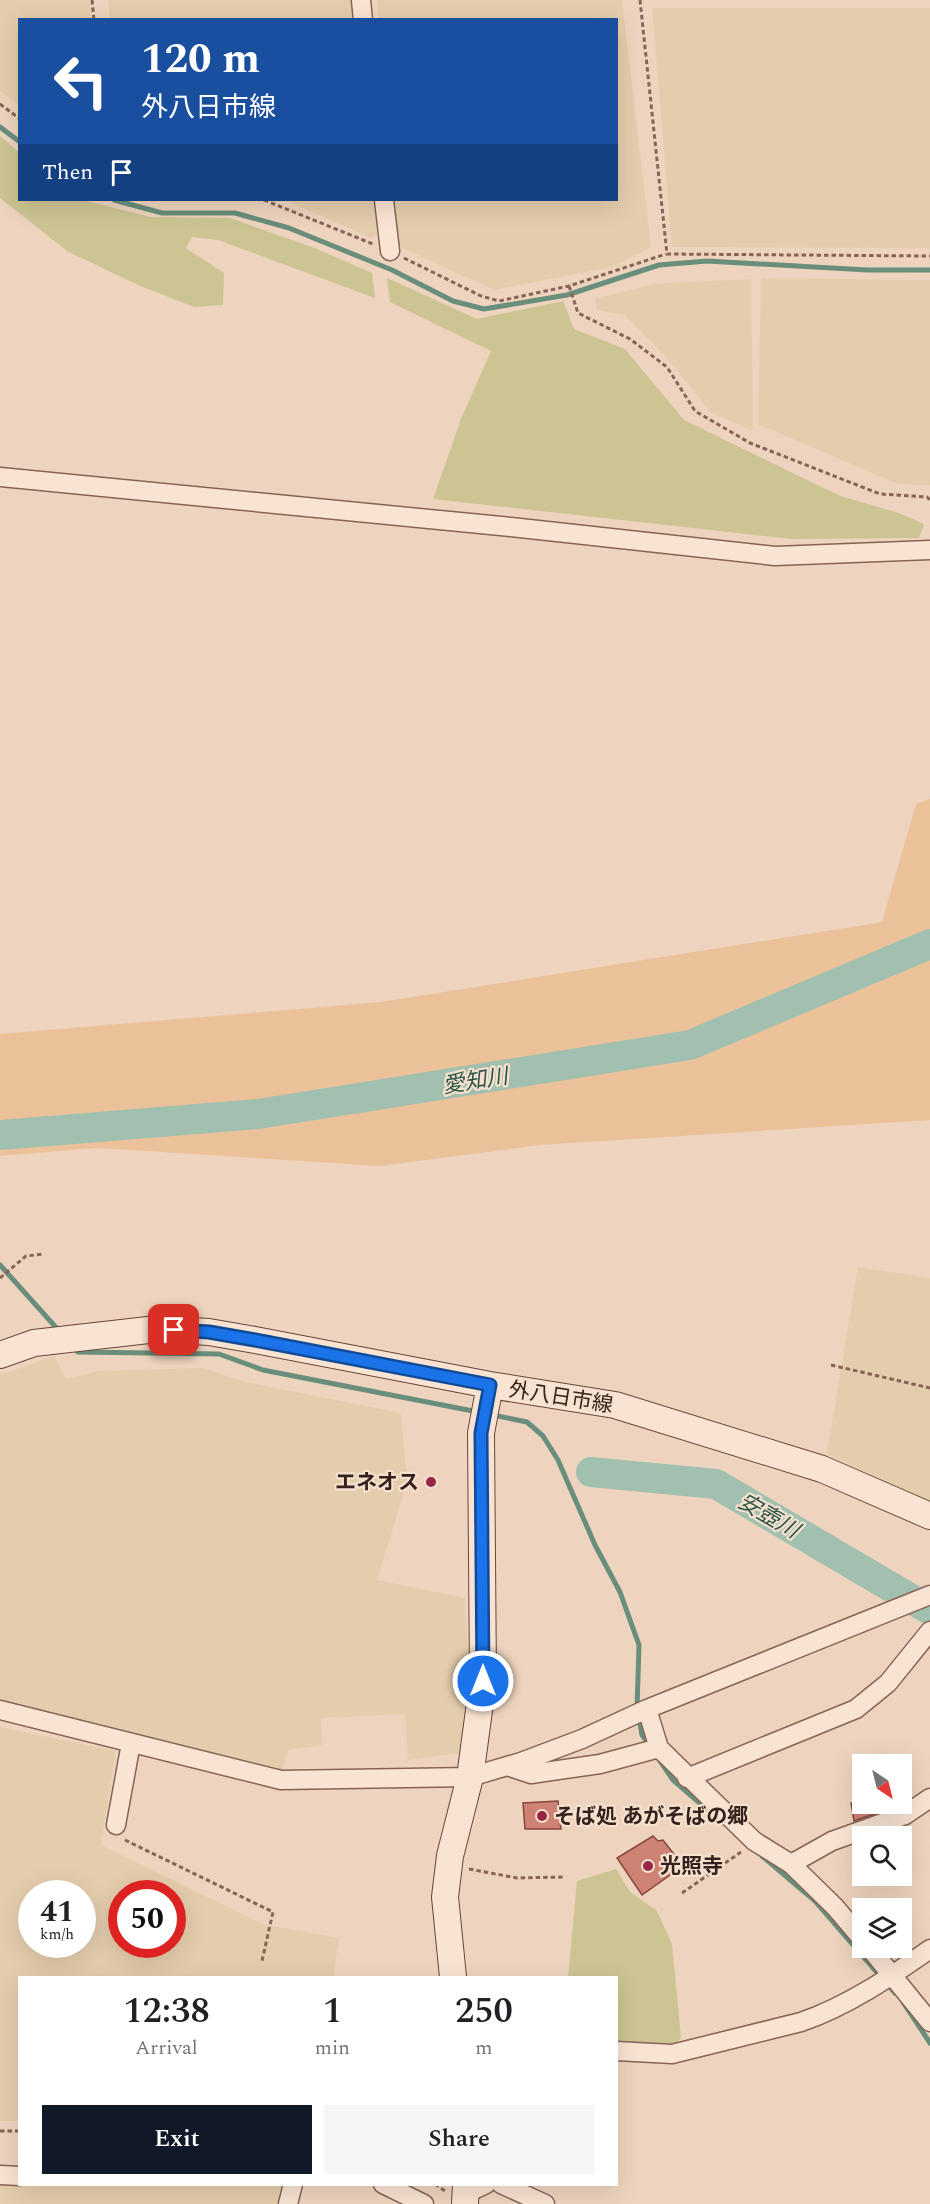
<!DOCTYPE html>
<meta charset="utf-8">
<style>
body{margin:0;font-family:Spectral,"Noto Sans JP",serif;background:#f6f6f6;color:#202124;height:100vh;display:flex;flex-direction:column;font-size:22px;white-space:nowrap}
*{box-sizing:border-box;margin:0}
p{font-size:20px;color:#757577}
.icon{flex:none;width:33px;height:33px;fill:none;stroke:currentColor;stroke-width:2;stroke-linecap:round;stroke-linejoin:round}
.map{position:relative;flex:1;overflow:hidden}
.details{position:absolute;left:18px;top:1976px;width:600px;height:210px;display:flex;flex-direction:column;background:#fff;border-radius:0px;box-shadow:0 6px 24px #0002}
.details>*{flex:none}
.guide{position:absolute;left:18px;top:18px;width:600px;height:183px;border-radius:0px;box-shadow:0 6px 24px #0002;background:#1a4fa0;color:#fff;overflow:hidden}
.needle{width:39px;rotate:145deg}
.tools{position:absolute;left:852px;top:1754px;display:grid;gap:12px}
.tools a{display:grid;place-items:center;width:60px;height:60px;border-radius:0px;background:#fff;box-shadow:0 6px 24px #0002;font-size:30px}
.speed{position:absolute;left:18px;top:1880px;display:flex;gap:12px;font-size:30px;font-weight:700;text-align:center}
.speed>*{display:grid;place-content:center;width:78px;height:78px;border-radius:50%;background:#fff;box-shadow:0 6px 24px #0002;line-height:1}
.speed small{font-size:15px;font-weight:400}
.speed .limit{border:9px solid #d22;background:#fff;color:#111}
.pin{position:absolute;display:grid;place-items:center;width:51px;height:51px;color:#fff;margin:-26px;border-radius:12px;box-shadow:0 3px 9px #0006}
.me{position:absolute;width:66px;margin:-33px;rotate:0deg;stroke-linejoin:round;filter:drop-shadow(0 0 4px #0008)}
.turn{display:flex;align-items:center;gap:21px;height:126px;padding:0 24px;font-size:27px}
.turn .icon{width:78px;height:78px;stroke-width:2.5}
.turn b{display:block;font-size:42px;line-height:51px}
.then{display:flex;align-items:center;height:57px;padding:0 24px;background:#0003;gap:12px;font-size:22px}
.eta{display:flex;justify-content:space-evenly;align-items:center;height:102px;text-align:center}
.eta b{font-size:36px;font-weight:600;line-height:42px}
.action{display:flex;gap:12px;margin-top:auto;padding:12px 24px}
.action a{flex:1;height:69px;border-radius:0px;background:#111827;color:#fff;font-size:24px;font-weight:600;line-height:69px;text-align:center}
.action a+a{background:#f6f6f6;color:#202124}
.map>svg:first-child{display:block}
.farmland{fill:#e4cdac;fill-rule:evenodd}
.green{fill:#ccc492}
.sand{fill:#ebc19a}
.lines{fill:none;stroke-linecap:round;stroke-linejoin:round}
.stream{stroke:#698e7b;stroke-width:5}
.river{stroke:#a2c0af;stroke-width:30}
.building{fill:#cd8273;stroke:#87473c;stroke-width:1.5}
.street-casing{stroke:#876457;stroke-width:21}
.secondary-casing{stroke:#69463a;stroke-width:28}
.path{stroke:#876457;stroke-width:3;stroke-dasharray:4.5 3;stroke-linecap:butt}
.street{stroke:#f9e3d2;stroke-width:18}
.secondary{stroke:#f9e3d2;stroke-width:26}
.route-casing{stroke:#114b97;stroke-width:15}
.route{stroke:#1a73e8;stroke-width:10}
.poi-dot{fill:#972644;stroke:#f6e0ce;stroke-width:2}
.labels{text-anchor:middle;stroke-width:4.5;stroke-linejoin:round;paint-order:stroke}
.street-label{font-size:21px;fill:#36221c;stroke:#f6e0ce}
.poi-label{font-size:21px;font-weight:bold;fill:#36221c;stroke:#f6e0ce;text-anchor:start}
.water-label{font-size:22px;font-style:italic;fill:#2b5648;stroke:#f6e0ce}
</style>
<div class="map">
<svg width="930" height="2204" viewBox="0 0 930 2204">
<rect width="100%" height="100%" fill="#eed4be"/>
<path class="farmland" d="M 0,0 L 90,0 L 92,19 L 20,20 L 19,105 L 0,91 Z
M 108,0 L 356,0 L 357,19 L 110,19 Z
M 377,0 L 622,0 L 651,247 L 612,267 L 494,290 L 398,246 L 394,200 L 616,200 L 616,20 L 379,19 Z
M 652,8 L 930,8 L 930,248 L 672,247 Z
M 285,200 L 374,200 L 377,235 L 371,238 Z
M 761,278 L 930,280 L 930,485 L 898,484 L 758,424 Z
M 751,279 L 753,431 L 710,412 L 666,357 L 625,315 L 597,310 L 595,299 L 654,284 Z
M 858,1267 L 930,1278 L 930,1502 L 827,1454 Z
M 54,1356 L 66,1379 L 100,1371 L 204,1368 L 245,1382 L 401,1413 L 407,1483 L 377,1580 L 465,1598 L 469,1683 L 460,1753 L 408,1760 L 405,1714 L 321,1718 L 322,1745 L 288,1750 L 283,1771 L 0,1706 L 0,1375 Z
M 0,1727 L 116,1751 L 101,1845 L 262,1924 L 339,1938 L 333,1977 L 20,1977 L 19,2121 L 0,2121 ZM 32,1893 L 82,1893 L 82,1944 L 32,1944 ZM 122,1893 L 172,1893 L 172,1944 L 122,1944 Z
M 0,2179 L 20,2184 L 284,2184 L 279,2204 L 0,2204 Z"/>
<path class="green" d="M 0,136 L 19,152 L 20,200 L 82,200 L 151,217 L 230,218 L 315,248 L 372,273 L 375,298 L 218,240 L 192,237 L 186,248 L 224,273 L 223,305 L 194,307 L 138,285 L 67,251 L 0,198 Z
M 387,278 L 477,319 L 563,301 L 574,329 L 625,349 L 684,420 L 840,496 L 899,513 L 924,524 L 919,538 L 792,539 L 433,499 L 461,419 L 491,351 L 390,302 Z
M 616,1869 L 630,1892 L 657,1911 L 672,1944 L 681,2038 L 672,2048 L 617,2047 L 616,1977 L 568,1977 L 577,1881 Z"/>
<path class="sand" d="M 930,799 L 930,1120 L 540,1145 L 380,1166 L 97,1148 L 0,1156 L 0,1034 L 381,1002 L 882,922 L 916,804 Z"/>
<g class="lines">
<path class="stream" d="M 0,127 L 20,142
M 114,200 L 162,213 L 235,213 L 289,228 L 392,270 L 453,301 L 484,309 L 567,295 L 659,265 L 707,261 L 867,270 L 930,270
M 0,1265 L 61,1333
M 73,1347 L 78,1352 L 219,1354 L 263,1370 L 478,1412
M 493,1415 L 527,1422 L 543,1436 L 558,1460 L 595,1545 L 620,1592 L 639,1645 L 637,1709
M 639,1718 L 642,1735 L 651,1747
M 658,1758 L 673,1780 L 723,1823
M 762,1856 L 815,1901 L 895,1993
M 903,2002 L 930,2043"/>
<path class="river" d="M 0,1135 L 258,1114 L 690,1045 L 930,944
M 591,1472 L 716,1484 L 930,1610"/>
</g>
<path class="building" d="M 558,1801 L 561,1829 L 525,1829 L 523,1803 Z
M 851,1803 L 886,1803 L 889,1809 L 854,1821 Z
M 653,1836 L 658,1841 L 663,1840 L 677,1858 L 671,1862 L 677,1870 L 642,1895 L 617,1858 Z"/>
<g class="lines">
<defs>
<path id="street" d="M 361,0 L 363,20
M 384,200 L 390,251
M 0,477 L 511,527 L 775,556 L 930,550
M 647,1709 L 659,1748 L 754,1841 L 791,1864 L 835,1907 L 862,1939
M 0,1710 L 281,1780 L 470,1777 L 521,1762 L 582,1739 L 647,1709 L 930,1595
M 507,1766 L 531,1774 L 600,1764 L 659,1748
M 687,1778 L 856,1709 L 888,1683 L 930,1631
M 116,1825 L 131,1743
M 791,1864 L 832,1841 L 905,1815 L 930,1798
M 869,1947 L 930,2022
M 616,2051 L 672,2054 L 801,2022 C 848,2006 890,1977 930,1949
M 0,2175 L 20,2176
M 383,2184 L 424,2204
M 501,2184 L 545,2204
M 467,2193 L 486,2184
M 288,2204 L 293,2184"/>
<path id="secondary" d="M 0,1355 L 34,1343 L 157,1329 L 209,1332 L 255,1340 L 490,1385 L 615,1405 L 822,1469 L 930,1516
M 453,1977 L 445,1897 L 450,1856 L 470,1777 L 483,1681 L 481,1433 L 490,1385
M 465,2204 L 466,2184"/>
</defs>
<use href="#street" class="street-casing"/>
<use href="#secondary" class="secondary-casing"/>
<path class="path" d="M 92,0 L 94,20
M 640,0 L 667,254 L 930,256
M 0,104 L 20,119
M 264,200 L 373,244
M 404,258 L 481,296 L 499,301 L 569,286 L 666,254
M 569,286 L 578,313 L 630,339 L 667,367 L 695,411 L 750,443 L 880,494 L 927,497 L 930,500
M 0,1278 L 26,1256 L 44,1254
M 831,1365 L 930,1388
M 125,1840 L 273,1912 L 262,1961
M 469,1869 L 517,1878 L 565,1877
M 682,1893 L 741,1852
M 0,2131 L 20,2131
M 435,2184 L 445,2191"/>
<use href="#street" class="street"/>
<use href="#secondary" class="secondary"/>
</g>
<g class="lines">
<defs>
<path id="route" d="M 174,1330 L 209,1332 L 255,1340 L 490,1385 L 481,1433 L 483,1681"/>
</defs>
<use href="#route" class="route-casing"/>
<use href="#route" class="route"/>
</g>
<g class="poi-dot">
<circle cx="431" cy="1482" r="6"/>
<circle cx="542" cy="1816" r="6"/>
<circle cx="648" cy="1866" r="6"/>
</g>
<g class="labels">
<g class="street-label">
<text transform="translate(561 1397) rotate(9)" y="7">外八日市線</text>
</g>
<g class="poi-label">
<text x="419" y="1489" text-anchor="end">エネオス</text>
<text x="554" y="1823">そば処 あがそばの郷</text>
<text x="660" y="1873">光照寺</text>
</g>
<g class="water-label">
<text transform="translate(475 1080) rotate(-9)" y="8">愛知川</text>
<text transform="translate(769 1515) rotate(30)" y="8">安壺川</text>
</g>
</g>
</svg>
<div class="tools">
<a><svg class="needle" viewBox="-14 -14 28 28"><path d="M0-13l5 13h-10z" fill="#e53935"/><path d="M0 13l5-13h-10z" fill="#757577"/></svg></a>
<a><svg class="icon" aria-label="search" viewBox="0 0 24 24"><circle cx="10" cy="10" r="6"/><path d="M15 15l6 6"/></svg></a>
<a><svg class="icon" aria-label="layers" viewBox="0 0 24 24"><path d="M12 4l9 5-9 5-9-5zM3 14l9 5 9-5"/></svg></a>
</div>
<div class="speed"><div>41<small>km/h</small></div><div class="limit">50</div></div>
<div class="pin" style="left:174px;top:1330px;background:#d93025"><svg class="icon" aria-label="arrive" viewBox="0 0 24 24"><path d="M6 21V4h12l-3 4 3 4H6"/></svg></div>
<svg class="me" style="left:483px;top:1681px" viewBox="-20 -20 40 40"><circle r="17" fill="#1a73e8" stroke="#fff" stroke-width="3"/><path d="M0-11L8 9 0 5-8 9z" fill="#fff"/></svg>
<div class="guide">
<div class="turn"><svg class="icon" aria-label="left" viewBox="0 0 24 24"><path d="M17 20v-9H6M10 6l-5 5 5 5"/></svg><div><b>120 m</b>外八日市線</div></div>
<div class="then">Then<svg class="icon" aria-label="arrive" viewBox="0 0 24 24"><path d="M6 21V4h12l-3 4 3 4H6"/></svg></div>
</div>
<section class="details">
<div class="eta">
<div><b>12:38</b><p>Arrival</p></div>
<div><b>1</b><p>min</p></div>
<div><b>250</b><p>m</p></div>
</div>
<div class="action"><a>Exit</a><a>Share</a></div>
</section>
</div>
